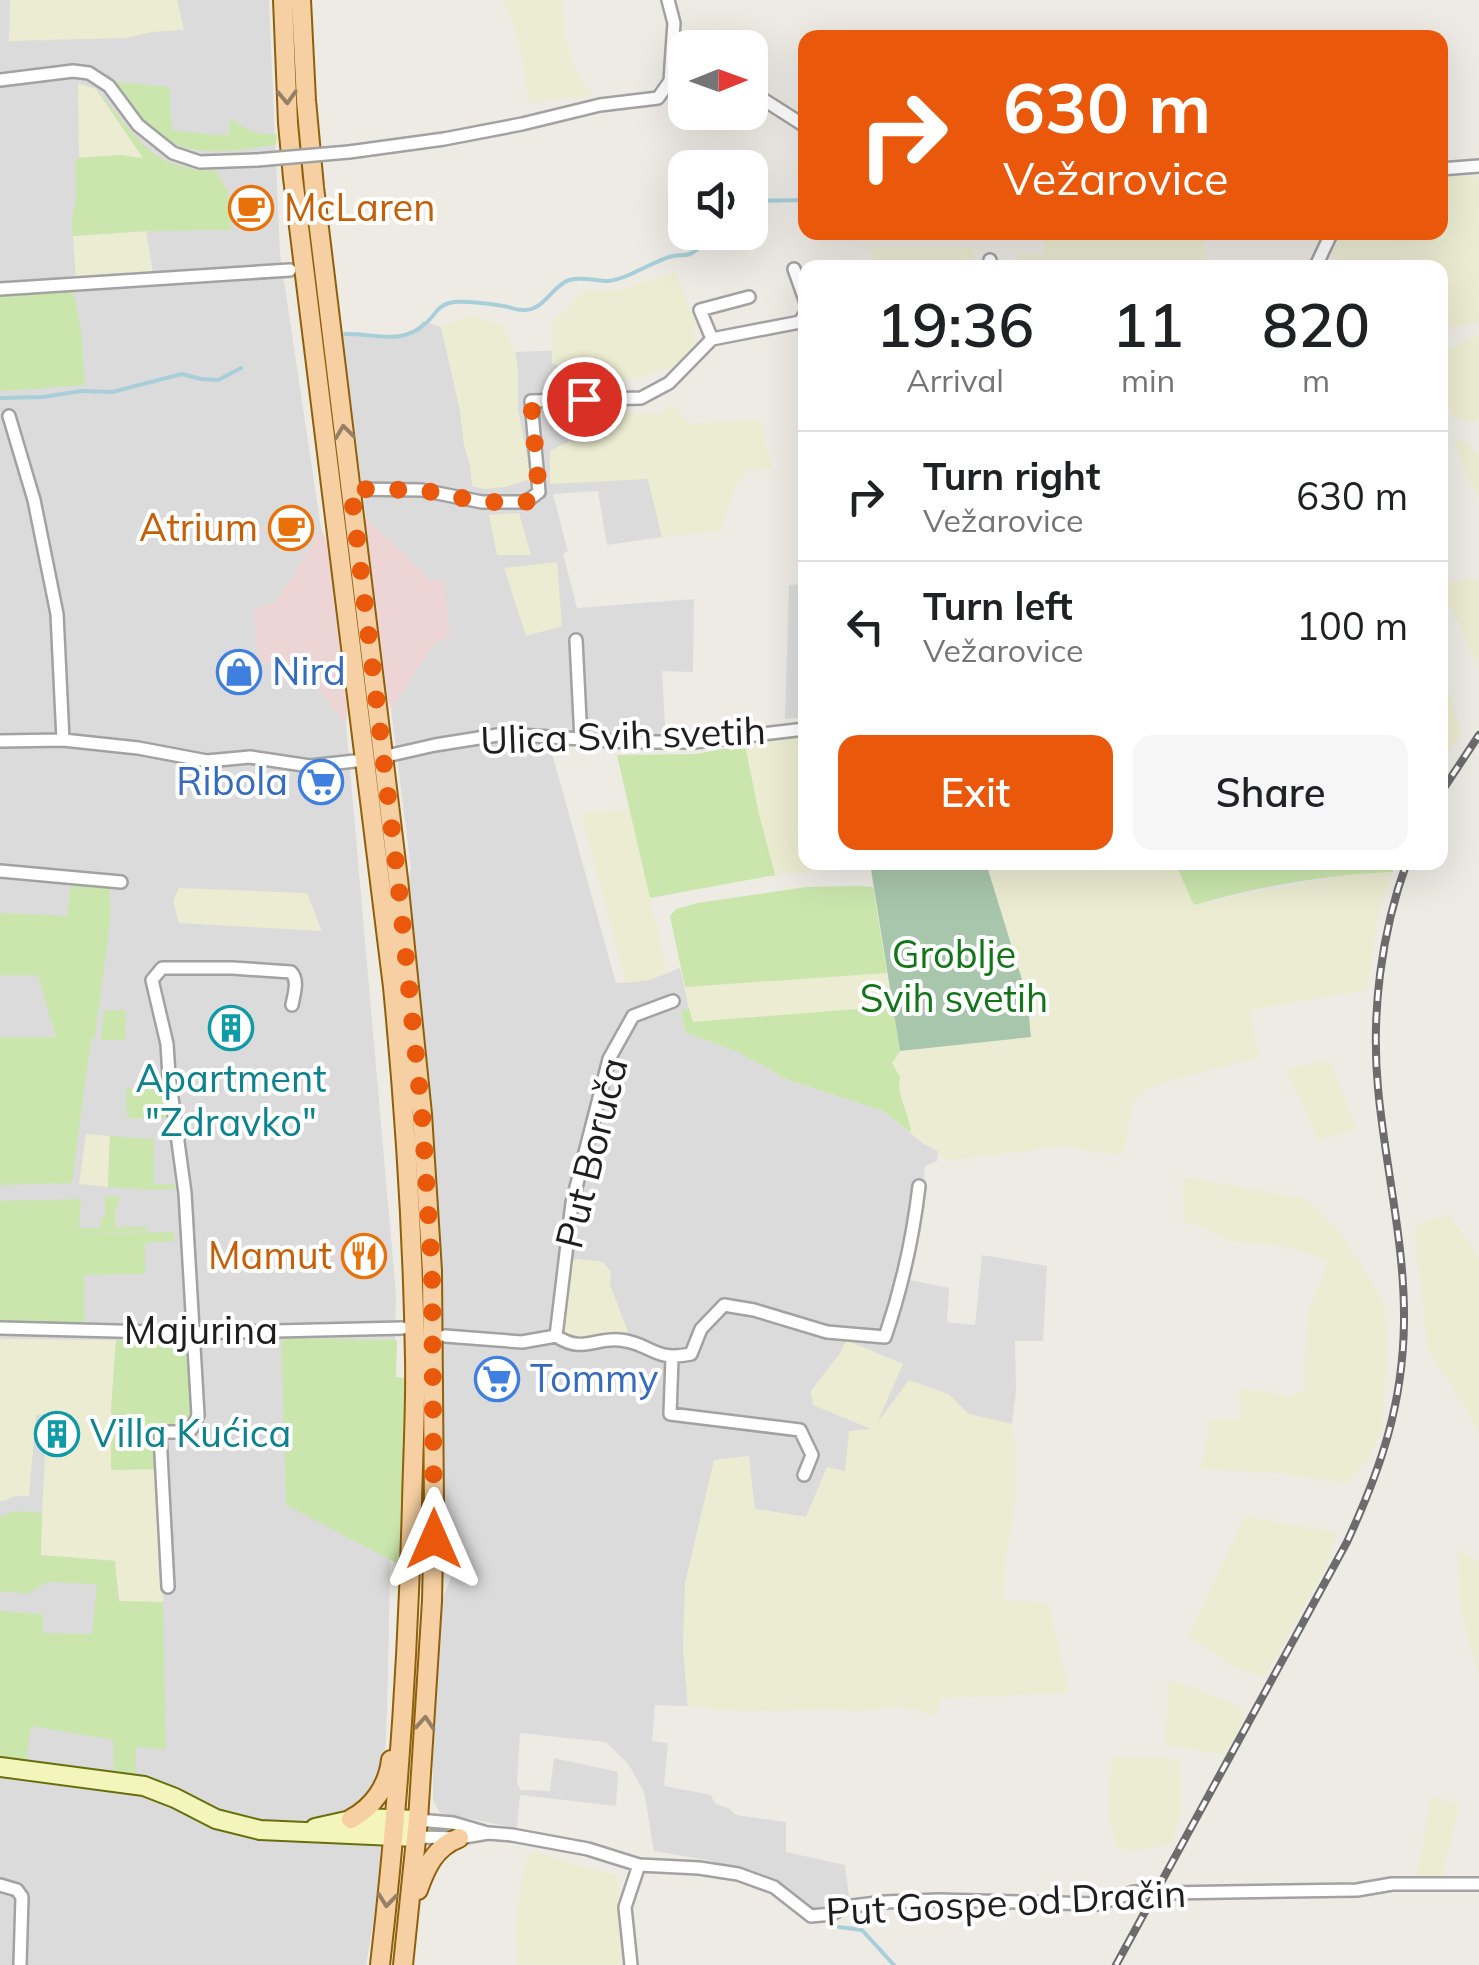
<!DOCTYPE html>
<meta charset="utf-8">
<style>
body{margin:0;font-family:Mulish,sans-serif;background:#f6f6f6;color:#202124;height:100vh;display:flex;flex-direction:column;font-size:38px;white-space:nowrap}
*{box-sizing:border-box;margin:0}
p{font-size:32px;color:#757577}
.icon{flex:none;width:55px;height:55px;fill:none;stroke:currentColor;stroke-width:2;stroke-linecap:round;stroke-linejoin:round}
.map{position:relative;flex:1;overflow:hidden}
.side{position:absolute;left:798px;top:260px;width:650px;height:610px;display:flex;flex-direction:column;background:#fff;border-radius:20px;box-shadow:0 10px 40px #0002}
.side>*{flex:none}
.top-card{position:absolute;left:798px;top:30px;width:650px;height:210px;border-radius:20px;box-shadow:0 10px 40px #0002;background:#ea580c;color:#fff;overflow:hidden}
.needle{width:65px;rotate:89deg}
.buttons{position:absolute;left:668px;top:30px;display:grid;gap:20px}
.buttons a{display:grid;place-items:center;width:100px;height:100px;border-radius:20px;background:#fff;box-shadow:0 10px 40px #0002;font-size:50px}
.pin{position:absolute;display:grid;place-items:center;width:85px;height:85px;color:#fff;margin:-42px;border:5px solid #fff;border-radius:50%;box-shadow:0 2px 10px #0007}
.me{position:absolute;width:110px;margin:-55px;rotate:0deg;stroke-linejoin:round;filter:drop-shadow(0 0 8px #0008)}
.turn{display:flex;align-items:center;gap:35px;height:210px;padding:0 40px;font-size:45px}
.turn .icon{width:130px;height:130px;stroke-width:2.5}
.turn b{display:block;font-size:70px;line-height:85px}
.eta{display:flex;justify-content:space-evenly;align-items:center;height:170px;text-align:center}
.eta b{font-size:60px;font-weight:600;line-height:70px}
.action{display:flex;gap:20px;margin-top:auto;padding:20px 40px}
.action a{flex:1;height:115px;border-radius:20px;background:#ea580c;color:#fff;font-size:40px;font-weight:600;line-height:115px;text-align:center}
.action a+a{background:#f6f6f6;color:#202124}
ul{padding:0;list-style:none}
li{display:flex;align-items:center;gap:30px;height:130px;padding:0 40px;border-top:2px solid #e0e0e0}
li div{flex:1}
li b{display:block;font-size:38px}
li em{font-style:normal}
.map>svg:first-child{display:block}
.residential{fill:#dcdbdb}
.commercial{fill:#eed5d5}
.farmland{fill:#ebecd1}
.grass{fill:#cae6ad}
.cemetery{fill:#a7c6ab}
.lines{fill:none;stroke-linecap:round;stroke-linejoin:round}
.stream{stroke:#a8cfd9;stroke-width:4}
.street-casing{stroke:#a2a2a2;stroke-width:16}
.secondary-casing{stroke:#666f0b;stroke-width:22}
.primary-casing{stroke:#8f6009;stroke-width:22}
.street{stroke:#fff;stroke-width:11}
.secondary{stroke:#f4f5bb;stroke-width:18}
.primary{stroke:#f6d0a2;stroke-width:18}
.rail-casing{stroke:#6c6c6c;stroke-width:8}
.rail{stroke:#fff;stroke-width:4;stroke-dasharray:11;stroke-linecap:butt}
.street-bridge-casing{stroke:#a2a2a2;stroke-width:16;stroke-linecap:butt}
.street-bridge{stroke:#fff;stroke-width:11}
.oneway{stroke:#958067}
.route{stroke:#ea580c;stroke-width:18;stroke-dasharray:0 32.4}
.labels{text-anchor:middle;stroke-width:8;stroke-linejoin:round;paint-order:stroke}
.food-label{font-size:38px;fill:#c56008;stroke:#fff;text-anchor:end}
.shop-label{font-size:38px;fill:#366cbe;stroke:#fff;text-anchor:start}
.street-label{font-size:38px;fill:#1e1e1e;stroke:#fff}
.park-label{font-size:38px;fill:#127618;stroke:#fff}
.culture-label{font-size:38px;fill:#0d838f;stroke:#fff}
</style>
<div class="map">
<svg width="1479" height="1965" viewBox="0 0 1479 1965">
<rect width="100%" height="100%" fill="#eeebe5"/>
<path class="residential" d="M 0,0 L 269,0 L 280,254 L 321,528 L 291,580 L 275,602 L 258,663 L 289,664 L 318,689 L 346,724 L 396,1295 L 387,1714 L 378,1895 L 366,1965 L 0,1965 Z
M 423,321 L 441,327 L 460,410 L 464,444 L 470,465 L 530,479 L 518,409 L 518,372 L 515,352 L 565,350 L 571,440 L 648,479 L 662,537 L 607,545 L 598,491 L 553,494 L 568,552 L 563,553 L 577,608 L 694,599 L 693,672 L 662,671 L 666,746 L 549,743 L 616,983 L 649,980 L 680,968 L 689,1009 L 681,1011 L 685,1032 L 740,1053 L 786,1079 L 883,1111 L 924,1144 L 938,1151 L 937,1161 L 925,1166 L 915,1248 L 905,1279 L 949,1288 L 947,1322 L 975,1325 L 982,1255 L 1047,1266 L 1043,1341 L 1015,1341 L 1016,1391 L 1012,1424 L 968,1414 L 948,1394 L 845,1471 L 827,1468 L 806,1517 L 755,1509 L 683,1647 L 688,1706 L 655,1705 L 652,1741 L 668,1743 L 664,1786 L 711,1795 L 715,1804 L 728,1808 L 736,1815 L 786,1822 L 786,1852 L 845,1865 L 850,1903 L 809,1909 L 779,1885 L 751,1872 L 707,1860 L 654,1851 L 644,1792 L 629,1765 L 606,1742 L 520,1733 L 517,1783 L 521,1790 L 550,1791 L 554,1758 L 618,1772 L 616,1806 L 520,1795 L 517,1828 L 440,1813 L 433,1800 L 433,1743 L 440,1604 L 452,1575 L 452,1547 L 443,1512 L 438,1265 L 407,884 L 411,869 L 391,709 L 433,645 L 445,637 L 430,580 L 366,517 L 342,334 L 361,333 L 393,338 L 413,332 Z
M 805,584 L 805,717 L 785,719 L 789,585 Z"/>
<path class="commercial" d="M 366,517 L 430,580 L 444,581 L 450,635 L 433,645 L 391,709 L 381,680 L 365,552 Z
M 321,528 L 332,555 L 350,691 L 346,724 L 318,689 L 289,664 L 258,663 L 254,608 L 275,602 L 291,580 Z"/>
<path class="farmland" d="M 10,0 L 177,0 L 184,30 L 152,32 L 125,38 L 9,41 Z
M 501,0 L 563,0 L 564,35 L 575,68 L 593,97 L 566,98 L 529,104 L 521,52 L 507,5 Z
M 78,83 L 96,89 L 144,159 L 120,155 L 79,158 Z
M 1440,175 L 1479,177 L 1479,322 L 1440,330 L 1440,268 L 1345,267 L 1335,263 L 1333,250 L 1343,233 L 1440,232 Z
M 146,231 L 154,278 L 76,282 L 73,236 Z
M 1047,233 L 1203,233 L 1209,267 L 1018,267 L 1018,254 L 1044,254 Z
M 871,247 L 974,247 L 974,267 L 872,267 Z
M 675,272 L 694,319 L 693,349 L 673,366 L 637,378 L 591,383 L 552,363 L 552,323 L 585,290 L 619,290 Z
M 469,315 L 502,324 L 515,352 L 518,372 L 518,409 L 531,479 L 505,487 L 485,489 L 472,486 L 470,465 L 464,444 L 460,410 L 441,327 Z
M 1479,335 L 1479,422 L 1453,417 L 1442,397 L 1440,351 Z
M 672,404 L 690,424 L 759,419 L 773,469 L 747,471 L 736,485 L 720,531 L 662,537 L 648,479 L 550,484 L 550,451 L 571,440 L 577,411 L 658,414 Z
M 1453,435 L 1479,453 L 1479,499 L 1464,471 Z
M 519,513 L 531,555 L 497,555 L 489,515 Z
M 557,562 L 562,626 L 526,636 L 504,568 Z
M 1477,578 L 1479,582 L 1479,670 L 1441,585 Z
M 1440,680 L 1451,696 L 1462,735 L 1440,762 Z
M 805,736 L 805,862 L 856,863 L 850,867 L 775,875 L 759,814 L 745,745 Z
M 630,809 L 667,973 L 649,980 L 626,983 L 581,813 Z
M 986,863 L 1175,863 L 1194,905 L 1348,874 L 1393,872 L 1380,907 L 1367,990 L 1250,1010 L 1259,1057 L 1169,1081 L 1145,1091 L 1134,1101 L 1127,1125 L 1126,1148 L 1118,1155 L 1060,1146 L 956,1160 L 944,1159 L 940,1152 L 924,1144 L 911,1133 L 907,1112 L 897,1090 L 892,1062 L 900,1051 L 1031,1037 L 1027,996 Z
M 179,888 L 307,893 L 322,931 L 179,923 L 173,901 Z
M 887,973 L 893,1006 L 692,1022 L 685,987 Z
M 1330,1060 L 1357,1131 L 1318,1139 L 1286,1069 Z
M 86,1134 L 110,1136 L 108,1187 L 79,1184 Z
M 1183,1176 L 1307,1200 L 1339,1231 L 1367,1273 L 1385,1306 L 1387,1361 L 1381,1433 L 1368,1459 L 1347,1483 L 1280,1473 L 1201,1469 L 1211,1420 L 1242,1419 L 1238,1390 L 1266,1391 L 1289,1397 L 1305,1389 L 1304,1379 L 1308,1312 L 1328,1262 L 1295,1248 L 1227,1240 L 1203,1227 L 1184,1221 Z
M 1450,1215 L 1479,1257 L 1479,1434 L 1460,1399 L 1428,1351 L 1414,1231 L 1424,1221 Z
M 576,1259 L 599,1261 L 604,1263 L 611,1272 L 610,1285 L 627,1329 L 627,1334 L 617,1333 L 584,1340 L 565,1336 L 561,1326 L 570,1260 Z
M 0,1339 L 116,1340 L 111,1411 L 111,1470 L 157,1469 L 163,1602 L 119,1602 L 114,1561 L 40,1555 L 47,1415 L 36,1415 L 29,1496 L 16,1496 L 0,1502 Z
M 846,1340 L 903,1364 L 877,1423 L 909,1380 L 948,1394 L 969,1414 L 1012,1424 L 1017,1467 L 1014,1513 L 1005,1562 L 1004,1600 L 1049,1603 L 1069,1693 L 940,1698 L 936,1715 L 898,1707 L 856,1711 L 832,1709 L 769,1711 L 721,1710 L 688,1706 L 683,1647 L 685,1583 L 714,1460 L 749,1456 L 755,1509 L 806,1517 L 827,1467 L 845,1471 L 849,1431 L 871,1429 L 813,1405 L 811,1391 L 840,1353 Z
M 1245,1517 L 1338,1532 L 1325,1569 L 1264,1678 L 1237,1668 L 1188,1636 Z
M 1458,1551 L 1479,1562 L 1479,1674 L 1460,1610 Z
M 1169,1681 L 1190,1686 L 1244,1709 L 1239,1730 L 1225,1755 L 1165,1745 Z
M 1139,1757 L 1180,1759 L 1181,1803 L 1180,1817 L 1171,1844 L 1142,1850 L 1117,1849 L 1109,1814 L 1111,1758 Z
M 1431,1797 L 1459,1804 L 1442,1879 L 1417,1877 Z
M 533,1851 L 590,1869 L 617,1874 L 622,1965 L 516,1965 L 517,1913 L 525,1862 Z"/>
<path class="grass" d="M 116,82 L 169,87 L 172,130 L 214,135 L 229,135 L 230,118 C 245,129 257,136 277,134 L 276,145 C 244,149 205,157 175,144 C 165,140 157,132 150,125 C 136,113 124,98 116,82 Z
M 96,89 C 137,134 147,170 216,171 L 228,192 L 231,230 L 146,231 L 73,236 L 72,221 L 76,196 L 75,161 L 79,158 L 120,155 L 143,158 Z
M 73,288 L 81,331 L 85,385 L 0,391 L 0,293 Z
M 745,745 L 759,814 L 775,875 L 650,898 L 617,755 L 696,754 Z
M 1175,863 L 1393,863 L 1393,872 C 1327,874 1258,887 1194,905 Z
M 71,882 L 110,884 L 110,922 L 95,1038 L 91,1039 L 72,1183 L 0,1185 L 0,1037 L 56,1037 L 38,975 L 0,975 L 0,913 L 67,916 Z
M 859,886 L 873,887 L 887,973 L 685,987 L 670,916 L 676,909 L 697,903 L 807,887 Z
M 893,1006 L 900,1051 L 892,1063 L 900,1077 C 896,1097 910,1113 911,1133 L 883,1111 L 786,1079 L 740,1053 L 685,1032 L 681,1010 L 689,1009 L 693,1022 Z
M 104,1010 L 126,1011 L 125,1040 L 101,1040 Z
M 126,1088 L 164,1089 L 168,1118 L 127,1118 Z
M 110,1136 L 154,1139 L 154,1184 L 181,1185 L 181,1188 L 153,1190 L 108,1187 Z
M 105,1196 L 120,1197 L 118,1207 L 115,1208 L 115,1227 L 147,1227 L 148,1231 L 71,1234 L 174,1232 L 174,1241 L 145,1243 L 145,1274 L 84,1275 L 85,1322 L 0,1322 L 0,1201 L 81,1199 L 79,1228 L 100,1228 L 101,1218 L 105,1217 Z
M 281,1338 L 397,1340 L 396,1377 L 405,1378 L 404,1567 L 286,1505 Z
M 116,1340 L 187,1342 L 191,1413 L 186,1425 L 157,1428 L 157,1469 L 111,1470 L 111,1411 Z
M 15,1511 L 42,1513 L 41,1555 L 115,1561 L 119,1601 L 163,1602 L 166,1749 L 136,1747 L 135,1778 L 114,1778 L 113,1740 L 31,1726 L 26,1763 L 0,1759 L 0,1611 L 43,1614 L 43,1633 L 92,1634 L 97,1584 L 48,1582 L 26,1594 L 0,1591 L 0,1517 Z"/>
<path class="cemetery" d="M 870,863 L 986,863 L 1027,996 L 1031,1037 L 900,1051 Z"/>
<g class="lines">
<path class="stream" d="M 750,201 L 805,200
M 345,334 C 373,333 402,346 426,323 C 435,316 436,307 449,303 C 460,300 490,304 503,306 C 511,307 517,311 525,310 C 545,309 552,286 569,280 C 582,276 595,281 608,281 C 629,279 652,261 673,256 C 682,254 688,257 695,251 C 702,247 704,240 708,232
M 0,398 L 43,397 L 81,391 L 112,392 L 182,374 L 201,379 L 218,380 L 241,368
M 839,1927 L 862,1930 L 894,1965"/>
<defs>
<path id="street" d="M 668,0 L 674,23 L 672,51
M 0,80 L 73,71 L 89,73 L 109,86 L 138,125 L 173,153 L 200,162 L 257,160
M 750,91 L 805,126
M 349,152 L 444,139 L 522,124 L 600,105 L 658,98 L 670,81 L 672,51 L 685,51
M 1440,169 L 1479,166
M 990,260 L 991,268
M 1315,268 L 1332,232
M 794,269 L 805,300
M 0,289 L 290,270
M 712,339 L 800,322 L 805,314
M 9,416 L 34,500 L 57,614 L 63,740
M 351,489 L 422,490 L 482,502 L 526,502 L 539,492 L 531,401 L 641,398 L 669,383 L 712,339 L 700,310 L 749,297
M 576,640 L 581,740
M 0,741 L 63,740 L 138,748 L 207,761 L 250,757 L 310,766 L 364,760
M 382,757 L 435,745 L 504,734 L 628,742 L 695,742 L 805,729
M 0,871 L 121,882
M 0,1328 L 193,1333 L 403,1328
M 445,1336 L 522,1342 L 556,1336 C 583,1354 595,1337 620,1340 C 651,1343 653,1362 691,1354 L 701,1329 L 724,1305 L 754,1310 L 827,1332 L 885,1337 C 902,1287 913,1238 919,1186
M 556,1336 L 572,1203 L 609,1059 L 633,1016 L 673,1001
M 672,1358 L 670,1414 L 800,1430 L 812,1455 L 804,1475
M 168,1587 L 160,1435 L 164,1432 L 189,1432 L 193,1427 L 198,1415 L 185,1193 L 169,1076 L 167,1044 L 152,980 L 162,968 L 232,968 L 291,972 C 299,980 294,994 292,1005
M 418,1820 L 453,1823 L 484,1832
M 417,1837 L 459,1838 L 488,1833 L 512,1835 L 588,1849 L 639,1865 L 699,1868 L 738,1874 L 774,1887 L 811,1916 L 832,1914 L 844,1907 L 885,1902 L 938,1900 L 1098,1904 L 1134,1892 L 1166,1893 L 1357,1890 L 1392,1884 L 1479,1884
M 0,1885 L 17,1890 L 22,1897 L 20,1965
M 631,1965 L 625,1907 L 639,1865"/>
<path id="secondary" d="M 0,1767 L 144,1786 L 175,1798 L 216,1819 L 260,1830 L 417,1837
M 315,1828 L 360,1818 L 418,1820"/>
<path id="primary" d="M 283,0 L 288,123 L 293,178 L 393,987 C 405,1111 413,1235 415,1359 C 416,1407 413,1455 412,1503 C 408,1658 398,1811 380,1965
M 301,0 L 306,100 L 314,187 L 398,879 L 422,1114 L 432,1271 L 434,1508 L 432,1601 L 418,1820 L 403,1965
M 351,1819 C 373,1807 388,1786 391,1760
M 418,1890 C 426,1867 435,1847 459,1838"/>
</defs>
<use href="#street" class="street-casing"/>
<use href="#secondary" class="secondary-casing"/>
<use href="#primary" class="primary-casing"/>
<use href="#street" class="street"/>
<use href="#secondary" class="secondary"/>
<use href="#primary" class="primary"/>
<defs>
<path id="rail" d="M 1440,794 L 1479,735
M 1116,1965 L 1347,1542 C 1381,1468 1403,1405 1404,1322 C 1405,1243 1385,1166 1378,1088 C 1371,1013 1381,933 1407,862"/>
</defs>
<use href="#rail" class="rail-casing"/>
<use href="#rail" class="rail"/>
<defs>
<path id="street-bridge" d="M 257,160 L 349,152"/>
</defs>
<use href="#street-bridge" class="street-bridge-casing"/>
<use href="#street-bridge" class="street-bridge"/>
</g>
<defs><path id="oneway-chevron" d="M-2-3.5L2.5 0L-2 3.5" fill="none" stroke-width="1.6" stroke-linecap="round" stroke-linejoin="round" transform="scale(2.5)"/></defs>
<g class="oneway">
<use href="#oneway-chevron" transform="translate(287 97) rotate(88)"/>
<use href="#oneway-chevron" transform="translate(344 432) rotate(-97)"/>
<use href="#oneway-chevron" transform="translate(425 1723) rotate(-86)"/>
<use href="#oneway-chevron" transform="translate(387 1900) rotate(96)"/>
</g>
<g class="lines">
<path class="route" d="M 434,1539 L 432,1271 L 422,1114 L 398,880 L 351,489 L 422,490 L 482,502 L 526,502 L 539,492 L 531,401 L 584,399"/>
</g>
<defs>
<symbol id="cafe-ring" viewBox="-11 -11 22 22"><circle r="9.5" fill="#fff" stroke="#e8710a" stroke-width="1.5"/><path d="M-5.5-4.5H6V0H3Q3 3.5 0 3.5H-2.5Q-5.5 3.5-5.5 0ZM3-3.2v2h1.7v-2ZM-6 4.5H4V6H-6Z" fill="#e8710a"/></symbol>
<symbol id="shop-ring" viewBox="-11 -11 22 22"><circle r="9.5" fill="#fff" stroke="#3f7fe0" stroke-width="1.5"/><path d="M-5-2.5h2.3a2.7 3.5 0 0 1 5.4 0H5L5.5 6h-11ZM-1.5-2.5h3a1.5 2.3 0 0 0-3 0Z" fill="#3f7fe0"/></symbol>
<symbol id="supermarket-ring" viewBox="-11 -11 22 22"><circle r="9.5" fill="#fff" stroke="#3f7fe0" stroke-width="1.5"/><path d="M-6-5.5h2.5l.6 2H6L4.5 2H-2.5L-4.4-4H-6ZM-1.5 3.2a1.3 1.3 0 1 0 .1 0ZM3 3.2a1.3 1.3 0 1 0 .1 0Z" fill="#3f7fe0"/></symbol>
<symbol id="building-ring" viewBox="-11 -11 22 22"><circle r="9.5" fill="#fff" stroke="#0f9aa8" stroke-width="1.5"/><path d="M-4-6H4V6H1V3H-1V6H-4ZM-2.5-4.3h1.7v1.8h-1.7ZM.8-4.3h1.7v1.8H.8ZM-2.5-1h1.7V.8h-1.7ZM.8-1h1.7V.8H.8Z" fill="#0f9aa8"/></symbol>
<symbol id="restaurant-ring" viewBox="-11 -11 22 22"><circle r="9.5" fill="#fff" stroke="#e8710a" stroke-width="1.5"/><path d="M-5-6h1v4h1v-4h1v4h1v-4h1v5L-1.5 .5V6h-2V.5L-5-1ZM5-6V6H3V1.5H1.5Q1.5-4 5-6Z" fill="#e8710a"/></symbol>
</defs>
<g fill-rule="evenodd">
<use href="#cafe-ring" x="226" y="183" width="50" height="50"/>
<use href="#cafe-ring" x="266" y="503" width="50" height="50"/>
<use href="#shop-ring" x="214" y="647" width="50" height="50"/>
<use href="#supermarket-ring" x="296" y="757" width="50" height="50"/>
<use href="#building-ring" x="206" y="1003" width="50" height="50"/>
<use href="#restaurant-ring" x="339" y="1231" width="50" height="50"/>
<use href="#supermarket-ring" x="472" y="1354" width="50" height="50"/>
<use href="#building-ring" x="32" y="1409" width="50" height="50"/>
</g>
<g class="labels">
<g class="food-label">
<text x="284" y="221" text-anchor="start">McLaren</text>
<text x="258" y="541">Atrium</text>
<text x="332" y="1269">Mamut</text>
</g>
<g class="shop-label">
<text x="272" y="685">Nird</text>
<text x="288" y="795" text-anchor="end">Ribola</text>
<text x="530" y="1392">Tommy</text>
</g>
<g class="street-label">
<text transform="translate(623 736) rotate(-2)" y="13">Ulica Svih svetih</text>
<text transform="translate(592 1153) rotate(-76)" y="13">Put Boruča</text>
<text x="201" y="1344">Majurina</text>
<text transform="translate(1006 1903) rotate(-3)" y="13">Put Gospe od Dračin</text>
</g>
<g class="park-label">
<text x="954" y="968">Groblje<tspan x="954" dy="44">Svih svetih</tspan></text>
</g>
<g class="culture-label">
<text x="231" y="1092">Apartment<tspan x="231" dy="44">"Zdravko"</tspan></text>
<text x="90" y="1447" text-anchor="start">Villa Kućica</text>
</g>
</g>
</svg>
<div class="buttons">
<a><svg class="needle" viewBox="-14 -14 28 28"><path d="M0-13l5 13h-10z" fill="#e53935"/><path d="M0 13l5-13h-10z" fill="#757577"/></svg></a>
<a><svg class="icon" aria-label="sound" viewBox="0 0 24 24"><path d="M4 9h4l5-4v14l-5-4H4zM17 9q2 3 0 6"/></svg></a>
</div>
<div class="pin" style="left:584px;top:399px;background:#d93025"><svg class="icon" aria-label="arrive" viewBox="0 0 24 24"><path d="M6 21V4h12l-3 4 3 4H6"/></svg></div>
<svg class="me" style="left:434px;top:1539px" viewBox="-20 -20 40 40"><path d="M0-17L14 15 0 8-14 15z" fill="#ea580c" stroke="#fff" stroke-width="4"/></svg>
<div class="top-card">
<div class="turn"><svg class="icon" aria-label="right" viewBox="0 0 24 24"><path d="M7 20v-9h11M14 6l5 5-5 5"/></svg><div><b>630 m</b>Vežarovice</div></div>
</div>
<section class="side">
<div class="eta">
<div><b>19:36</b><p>Arrival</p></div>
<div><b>11</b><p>min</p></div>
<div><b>820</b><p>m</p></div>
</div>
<ul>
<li><svg class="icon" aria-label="right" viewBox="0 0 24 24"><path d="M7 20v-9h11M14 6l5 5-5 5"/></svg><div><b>Turn right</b><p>Vežarovice</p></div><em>630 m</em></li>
<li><svg class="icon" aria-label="left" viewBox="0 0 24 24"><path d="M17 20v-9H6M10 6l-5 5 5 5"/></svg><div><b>Turn left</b><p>Vežarovice</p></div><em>100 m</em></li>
</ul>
<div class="action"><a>Exit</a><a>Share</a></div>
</section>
</div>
